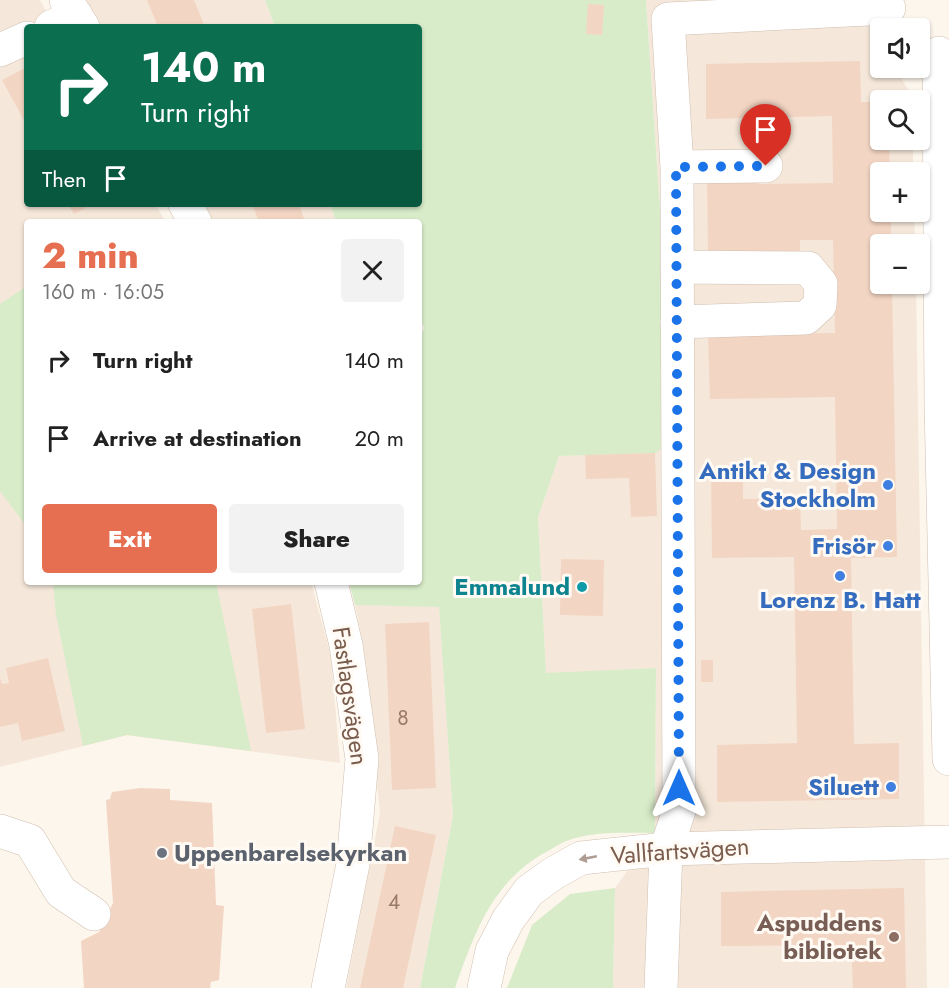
<!DOCTYPE html>
<meta charset="utf-8">
<style>
body{margin:0;font-family:Jost,sans-serif;background:#f2f2f2;color:#222;height:100vh;display:flex;flex-direction:column;font-size:22px;white-space:nowrap}
*{box-sizing:border-box;margin:0}
p{font-size:20px;color:#767676}
.icon{flex:none;width:33px;height:33px;fill:none;stroke:currentColor;stroke-width:2;stroke-linecap:round;stroke-linejoin:round}
.map{position:relative;flex:1;overflow:hidden}
.sheet{position:absolute;left:24px;top:219px;width:398px;height:366px;display:flex;flex-direction:column;background:#fff;border-radius:6px;box-shadow:0 2px 4px #0004}
.sheet>*{flex:none}
.hud{position:absolute;left:24px;top:24px;width:398px;height:183px;border-radius:6px;box-shadow:0 2px 4px #0004;background:#0b6e4f;color:#fff;overflow:hidden}
.tools{position:absolute;left:870px;top:18px;display:grid;gap:12px}
.tools a{display:grid;place-items:center;width:60px;height:60px;border-radius:6px;background:#fff;box-shadow:0 2px 4px #0004;font-size:30px}
.pin{position:absolute;display:grid;place-items:center;width:51px;height:51px;color:#fff;margin:-62px -26px;border-radius:50% 50% 50% 0;rotate:-45deg;box-shadow:0 0 6px #0007}
.pin .icon{rotate:45deg}
.me{position:absolute;width:66px;margin:-33px;rotate:0deg;stroke-linejoin:round;filter:drop-shadow(0 0 4px #0008)}
.turn{display:flex;align-items:center;gap:21px;height:126px;padding:0 18px;font-size:27px}
.turn .icon{width:78px;height:78px;stroke-width:2.5}
.turn b{display:block;font-size:42px;line-height:51px}
.then{display:flex;align-items:center;height:57px;padding:0 18px;background:#0003;gap:12px;font-size:22px}
.round{display:grid;place-items:center;flex:none;width:63px;height:63px;border-radius:6px;background:#f2f2f2}
.summary{display:flex;align-items:center;justify-content:space-between;height:102px;padding:0 18px}
h1{font-size:36px;font-weight:800;line-height:45px;color:#e76f51}
.primary-button{display:flex;gap:12px;margin-top:auto;padding:12px 18px}
.primary-button a{flex:1;height:69px;border-radius:6px;background:#e76f51;color:#fff;font-size:24px;font-weight:800;line-height:69px;text-align:center}
.primary-button a+a{background:#f2f2f2;color:#222}
ul{padding:0;list-style:none}
li{display:flex;align-items:center;gap:18px;height:78px;padding:0 18px}
li div{flex:1}
li b{display:block;font-size:22px}
li em{font-style:normal}
.map>svg:first-child{display:block}
.residential{fill:#f5e8da}
.green{fill:#d8ecc9}
.building{fill:#f3d5c3}
.lines{fill:none;stroke-linecap:round;stroke-linejoin:round}
.minor-casing{stroke:#d1beb0;stroke-width:34}
.minor{stroke:#fff;stroke-width:33}
.oneway{fill:#af9d94}
.route{stroke:#1a73e8;stroke-width:10;stroke-dasharray:0 18}
.shop-dot{fill:#3f7fe0;stroke:#fffaf3;stroke-width:2}
.culture-dot{fill:#0f9aa8;stroke:#fffaf3;stroke-width:2}
.worship-dot{fill:#6b7280;stroke:#fffaf3;stroke-width:2}
.education-dot{fill:#8d6e63;stroke:#fffaf3;stroke-width:2}
.labels{text-anchor:middle;stroke-width:6;stroke-linejoin:round;paint-order:stroke}
.number-label{font-size:21px;fill:#987a6a}
.shop-label{font-size:24px;font-weight:bold;fill:#366cbe;stroke:#fffaf3;text-anchor:end}
.culture-label{font-size:24px;font-weight:bold;fill:#0d838f;stroke:#fffaf3;text-anchor:end}
.street-label{font-size:24px;fill:#7a5c4d;stroke:#fffaf3}
.worship-label{font-size:24px;font-weight:bold;fill:#5b616d;stroke:#fffaf3;text-anchor:start}
.education-label{font-size:24px;font-weight:bold;fill:#785e54;stroke:#fffaf3;text-anchor:end}
</style>
<div class="map">
<svg width="949" height="988" viewBox="0 0 949 988">
<rect width="100%" height="100%" fill="#fdf6ec"/>
<path class="residential" d="M 0,0 L 40,0 L 55,27 L 27,27 L 27,204 L 155,204 L 166,222 L 27,222 L 27,582 L 311,582 L 331,656 L 340,763 L 127,735 L 0,767 Z
M 85,0 L 265,0 L 275,27 L 100,27 Z
M 646,0 L 873,0 L 874,33 L 880,44 L 880,68 L 895,68 L 912,96 L 912,100 L 880,100 L 880,140 L 913,140 L 913,172 L 880,172 L 880,212 L 914,212 L 915,244 L 880,244 L 880,284 L 916,284 L 927,988 L 613,988 L 615,888 L 655,833 L 656,668 L 546,674 L 538,517 L 559,456 L 585,455 L 664,269 Z
M 198,204 L 330,204 L 336,222 L 207,222 Z
M 355,605 L 439,606 L 453,816 L 420,988 L 346,988 L 380,813 L 363,644 Z"/>
<path class="green" d="M 265,0 L 646,0 L 664,269 L 663,448 L 655,453 L 559,456 L 538,517 L 546,673 L 656,668 L 655,833 C 628,833 598,831 572,839 C 564,841 555,847 548,851 C 492,881 475,932 455,988 L 420,988 L 453,816 L 439,607 L 355,605 L 349,582 L 418,582 L 418,342 L 424,328 L 419,315 L 418,222 L 336,222 L 330,204 L 418,204 L 418,27 L 275,27 Z
M 27,286 L 27,527 L 0,491 L 0,304 Z
M 53,582 L 216,582 L 251,751 L 127,735 L 83,746 L 56,615 Z
M 615,888 L 613,988 L 507,988 L 532,925 L 570,894 Z"/>
<path class="building" d="M 147,0 L 194,0 L 205,27 L 158,27 Z
M 588,4 L 604,5 L 602,35 L 586,34 Z
M 860,61 L 861,102 L 880,102 L 880,140 L 889,140 L 890,172 L 880,172 L 880,212 L 891,212 L 891,244 L 880,244 L 880,284 L 892,284 L 897,557 L 851,558 L 854,744 L 899,743 L 899,799 L 717,802 L 717,745 L 797,743 L 794,557 L 712,558 L 711,472 L 743,471 L 743,499 L 800,498 L 801,530 L 837,529 L 835,397 L 710,399 L 708,335 L 835,333 L 833,240 L 800,240 L 800,253 L 708,255 L 707,176 L 759,175 L 759,184 L 833,183 L 832,116 L 706,119 L 706,64 Z
M 27,67 L 27,126 L 2,80 Z
M 68,204 L 93,204 L 74,214 Z
M 252,204 L 299,204 L 305,222 L 259,222 Z
M 655,453 L 657,516 L 631,517 L 629,478 L 586,479 L 585,455 Z
M 561,559 L 604,560 L 603,616 L 560,615 Z
M 291,604 L 305,729 L 266,733 L 252,609 Z
M 429,622 L 436,788 L 392,790 L 385,624 Z
M 48,658 L 65,731 L 22,741 L 18,723 L 0,727 L 0,678 L 2,684 L 9,683 L 6,668 Z
M 701,660 L 713,660 L 713,682 L 701,682 Z
M 140,788 L 170,789 L 170,800 L 212,803 L 216,905 L 224,906 L 219,980 L 211,982 L 210,988 L 84,988 L 81,941 L 99,932 L 113,903 L 106,800 L 110,799 L 112,792 Z
M 395,826 L 436,835 L 403,988 L 360,988 Z
M 904,888 L 906,988 L 853,988 L 851,945 L 721,946 L 721,892 Z"/>
<g class="lines">
<defs>
<path id="minor" d="M 66,0 L 83,27
M 51,27 L 76,15
M 0,50 L 27,38
M 939,53 L 941,405 L 949,759
M 677,167 L 766,166
M 185,204 L 195,222
M 677,322 L 806,318 L 820,305 L 821,284 L 808,268 L 678,267
M 0,831 L 30,841 L 61,892 L 94,914
M 328,988 L 353,864 L 362,759 L 346,645 L 331,582
M 484,988 L 492,951 L 508,920 L 529,891 L 554,873 L 581,858 L 666,849 L 949,842
M 661,988 L 666,849 L 679,811 L 677,167 L 668,19 L 889,8"/>
</defs>
<use href="#minor" class="minor-casing"/>
<use href="#minor" class="minor"/>
</g>
<defs><path id="oneway-solid" d="M-6-.8H1V-3.2L6.5 0L1 3.2V.8H-6Z" transform="scale(1.5)"/></defs>
<use class="oneway" href="#oneway-solid" transform="translate(588 858) rotate(169)"/>
<g class="lines">
<path class="route" d="M 679,788 L 676,167 L 766,166"/>
</g>
<g class="shop-dot">
<circle cx="888" cy="485" r="6"/>
<circle cx="888" cy="546" r="6"/>
<circle cx="840" cy="576" r="6"/>
<circle cx="891" cy="787" r="6"/>
</g>
<circle class="culture-dot" cx="582" cy="587" r="6"/>
<circle class="worship-dot" cx="162" cy="853" r="6"/>
<circle class="education-dot" cx="894" cy="937" r="6"/>
<g class="labels">
<g class="number-label">
<text x="403" y="725">8</text>
<text x="394" y="909">4</text>
</g>
<g class="shop-label">
<text x="876" y="479">Antikt &amp; Design<tspan x="876" dy="28">Stockholm</tspan></text>
<text x="876" y="554">Frisör</text>
<text x="840" y="608" text-anchor="middle">Lorenz B. Hatt</text>
<text x="879" y="795">Siluett</text>
</g>
<g class="culture-label">
<text x="570" y="595">Emmalund</text>
</g>
<g class="street-label">
<text transform="translate(350 696) rotate(82)" y="8">Fastlagsvägen</text>
<text transform="translate(680 851) rotate(-4)" y="8">Vallfartsvägen</text>
</g>
<g class="worship-label">
<text x="174" y="861">Uppenbarelsekyrkan</text>
</g>
<g class="education-label">
<text x="882" y="931">Aspuddens<tspan x="882" dy="28">bibliotek</tspan></text>
</g>
</g>
</svg>
<div class="tools">
<a><svg class="icon" aria-label="sound" viewBox="0 0 24 24"><path d="M4 9h4l5-4v14l-5-4H4zM17 9q2 3 0 6"/></svg></a>
<a><svg class="icon" aria-label="search" viewBox="0 0 24 24"><circle cx="10" cy="10" r="6"/><path d="M15 15l6 6"/></svg></a>
<a>+</a>
<a>−</a>
</div>
<div class="pin" style="left:766px;top:166px;background:#d93025"><svg class="icon" aria-label="arrive" viewBox="0 0 24 24"><path d="M6 21V4h12l-3 4 3 4H6"/></svg></div>
<svg class="me" style="left:679px;top:788px" viewBox="-20 -20 40 40"><path d="M0-17L14 15 0 8-14 15z" fill="#1a73e8" stroke="#fff" stroke-width="4"/></svg>
<div class="hud">
<div class="turn"><svg class="icon" aria-label="right" viewBox="0 0 24 24"><path d="M7 20v-9h11M14 6l5 5-5 5"/></svg><div><b>140 m</b>Turn right</div></div>
<div class="then">Then<svg class="icon" aria-label="arrive" viewBox="0 0 24 24"><path d="M6 21V4h12l-3 4 3 4H6"/></svg></div>
</div>
<section class="sheet">
<div class="summary"><div><h1>2 min</h1><p>160 m · 16:05</p></div><a class="round"><svg class="icon" aria-label="close" viewBox="0 0 24 24"><path d="M6 6l12 12M18 6L6 18"/></svg></a></div>
<ul>
<li><svg class="icon" aria-label="right" viewBox="0 0 24 24"><path d="M7 20v-9h11M14 6l5 5-5 5"/></svg><div><b>Turn right</b></div><em>140 m</em></li>
<li><svg class="icon" aria-label="arrive" viewBox="0 0 24 24"><path d="M6 21V4h12l-3 4 3 4H6"/></svg><div><b>Arrive at destination</b></div><em>20 m</em></li>
</ul>
<div class="primary-button"><a>Exit</a><a>Share</a></div>
</section>
</div>
